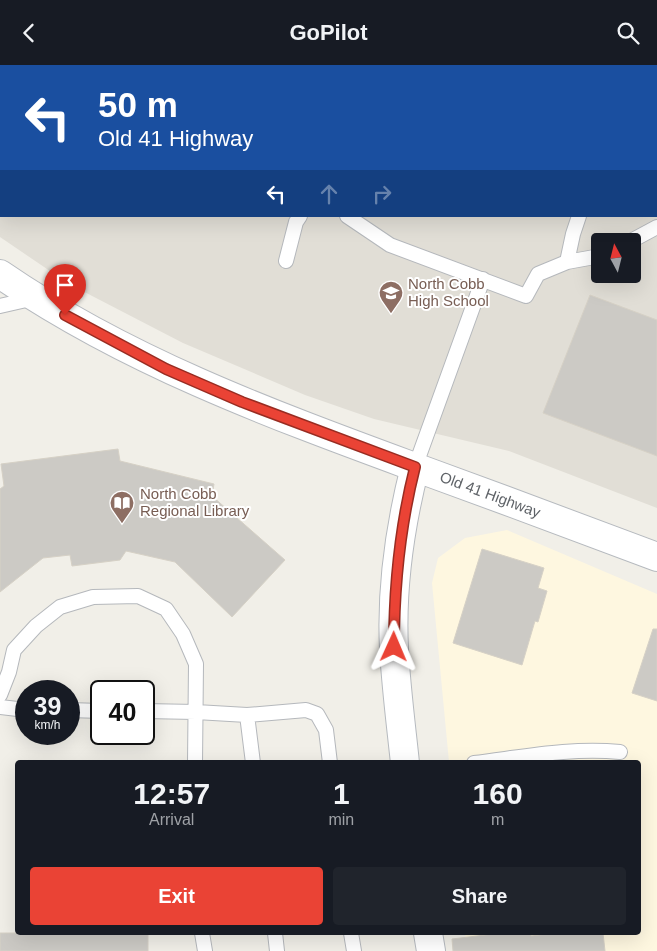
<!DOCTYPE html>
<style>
body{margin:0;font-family:Arial,sans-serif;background:#20242c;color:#f1f3f6;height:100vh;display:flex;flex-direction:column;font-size:19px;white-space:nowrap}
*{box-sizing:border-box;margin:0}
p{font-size:16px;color:#9ea1a6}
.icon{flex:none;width:28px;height:28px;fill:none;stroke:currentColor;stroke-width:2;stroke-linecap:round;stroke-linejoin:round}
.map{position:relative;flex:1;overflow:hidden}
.side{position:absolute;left:15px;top:695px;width:626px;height:175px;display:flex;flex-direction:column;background:#171b24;border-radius:5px;box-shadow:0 5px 20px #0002}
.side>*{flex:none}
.guide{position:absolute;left:0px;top:0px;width:658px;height:152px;box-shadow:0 5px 20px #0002;background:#1a4fa0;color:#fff;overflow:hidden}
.needle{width:32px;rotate:353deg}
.buttons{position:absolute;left:591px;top:168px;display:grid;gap:10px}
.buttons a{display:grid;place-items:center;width:50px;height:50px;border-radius:5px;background:#171b24;box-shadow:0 5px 20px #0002;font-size:25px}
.speed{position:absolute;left:15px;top:615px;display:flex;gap:10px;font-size:25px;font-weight:700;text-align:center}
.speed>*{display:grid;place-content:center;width:65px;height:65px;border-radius:50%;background:#171b24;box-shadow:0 5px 20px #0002;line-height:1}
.speed small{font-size:12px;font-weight:400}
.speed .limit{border:2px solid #111;border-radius:8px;background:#fff;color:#111}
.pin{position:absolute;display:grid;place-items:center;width:42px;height:42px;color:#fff;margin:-51px -21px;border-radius:50% 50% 50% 0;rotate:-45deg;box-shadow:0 0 5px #0007}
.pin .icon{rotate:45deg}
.me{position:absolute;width:55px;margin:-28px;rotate:1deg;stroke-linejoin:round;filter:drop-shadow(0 0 4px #0008)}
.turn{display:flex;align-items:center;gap:18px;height:105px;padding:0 15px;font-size:22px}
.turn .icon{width:65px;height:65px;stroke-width:2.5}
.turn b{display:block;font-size:35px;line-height:42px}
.lanes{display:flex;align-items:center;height:48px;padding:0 15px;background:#0003;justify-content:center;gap:25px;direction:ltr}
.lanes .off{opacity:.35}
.eta{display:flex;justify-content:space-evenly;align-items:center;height:85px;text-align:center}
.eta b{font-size:30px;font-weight:700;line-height:35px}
.cta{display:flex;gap:10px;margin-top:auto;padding:10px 15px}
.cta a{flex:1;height:58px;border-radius:5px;background:#ea4335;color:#fff;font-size:20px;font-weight:700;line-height:58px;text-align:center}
.cta a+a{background:#20242c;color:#f1f3f6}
header{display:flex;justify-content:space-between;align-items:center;height:65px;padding:0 15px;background:#171b24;font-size:22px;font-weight:700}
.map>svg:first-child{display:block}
.commercial{fill:#fef7e0}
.education{fill:#e1ded6;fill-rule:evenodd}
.building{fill:#cccac5;stroke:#d6d1c6}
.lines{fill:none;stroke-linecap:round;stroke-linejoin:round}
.lane-casing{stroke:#b5b8bc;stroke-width:16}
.secondary-casing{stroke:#b6babf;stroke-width:30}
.lane{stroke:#fff;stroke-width:14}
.secondary{stroke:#fff;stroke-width:28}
.route-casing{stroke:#982c22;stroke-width:12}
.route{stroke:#ea4335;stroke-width:9}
.labels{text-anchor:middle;stroke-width:4;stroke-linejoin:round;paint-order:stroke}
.education-label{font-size:15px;fill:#785e54;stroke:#fff;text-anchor:start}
.street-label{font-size:15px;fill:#5f6368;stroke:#fff}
</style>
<header><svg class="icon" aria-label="back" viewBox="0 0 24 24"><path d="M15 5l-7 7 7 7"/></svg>GoPilot<svg class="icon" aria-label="search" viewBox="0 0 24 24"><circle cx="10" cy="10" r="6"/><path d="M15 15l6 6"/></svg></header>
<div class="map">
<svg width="657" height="886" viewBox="0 0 657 886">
<rect width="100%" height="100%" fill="#f1efe8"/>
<path class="commercial" d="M 507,465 L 657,529 L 657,886 L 467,886 L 465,868 L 639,868 L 639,698 L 449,697 L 432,518 L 438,493 L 465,473 Z"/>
<path class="education" d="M 0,0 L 657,0 L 657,443 L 509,386 L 374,354 L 305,330 L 183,278 L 69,219 L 0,172 ZM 1,1 L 656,1 L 656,151 L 1,151 ZM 600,176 L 632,176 L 632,209 L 600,209 Z"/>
<path class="building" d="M 590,230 L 657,255 L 657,391 L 543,348 Z
M 118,384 L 120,396 L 214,419 L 212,431 L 285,495 L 232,552 L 175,497 L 126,486 L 120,495 L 72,501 L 70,490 L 43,493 L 0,527 L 0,424 L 4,421 L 1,399 Z
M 482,484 L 544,503 L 538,523 L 547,526 L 538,557 L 535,556 L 522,600 L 453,578 Z
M 653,564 L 657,564 L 657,636 L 632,628 Z
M 0,868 L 148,868 L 148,886 L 0,886 Z
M 502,868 L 531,868 L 531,871 L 556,868 L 603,868 L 605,886 L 453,886 L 452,874 Z"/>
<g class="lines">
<defs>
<path id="lane" d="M 599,0 L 599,1
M 347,151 L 390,180 L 526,231 L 538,209 L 567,197 L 600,191
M 631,176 L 657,162
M 286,196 L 296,157 L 300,151
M 567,197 L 573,169 L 579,151
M 0,241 L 35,233
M 415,402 L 483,214
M 0,630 L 9,607 L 14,585 L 36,561 L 60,542 L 93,532 L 138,531 L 166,544 L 183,569 L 196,599 L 195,698
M 0,642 L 26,645
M 69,645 L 101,646
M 144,646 L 196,647 L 247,650 L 306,645 L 317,649 L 326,665 L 330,698
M 247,650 L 253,698
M 474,698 C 523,692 572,682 620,687
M 202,868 L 205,886
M 275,868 L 277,886
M 351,868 L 354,886"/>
<g id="secondary">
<path id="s1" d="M 0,209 C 125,295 268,348 409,400 C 492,430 574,461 657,492"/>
<path d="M 405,698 C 401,660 396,622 394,584 C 391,523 400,461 415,402"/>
<path d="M 428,868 L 431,886"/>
</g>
</defs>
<use href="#lane" class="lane-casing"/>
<use href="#secondary" class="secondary-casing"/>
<use href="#lane" class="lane"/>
<use href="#secondary" class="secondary"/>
</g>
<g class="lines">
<defs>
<path id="route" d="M 65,250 L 166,304 L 242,337 L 415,402 C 400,461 394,521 394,582"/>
</defs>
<use href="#route" class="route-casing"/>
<use href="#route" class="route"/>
</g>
<defs>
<symbol id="school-pin" viewBox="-11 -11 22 30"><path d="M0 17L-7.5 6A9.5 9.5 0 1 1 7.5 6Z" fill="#8d6e63" stroke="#fff"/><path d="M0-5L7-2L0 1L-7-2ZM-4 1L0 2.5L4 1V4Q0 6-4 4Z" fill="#fff"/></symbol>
<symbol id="library-pin" viewBox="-11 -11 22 30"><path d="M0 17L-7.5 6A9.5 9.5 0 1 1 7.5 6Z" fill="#8d6e63" stroke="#fff"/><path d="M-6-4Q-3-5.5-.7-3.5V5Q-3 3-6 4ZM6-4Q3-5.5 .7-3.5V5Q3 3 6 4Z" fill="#fff"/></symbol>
</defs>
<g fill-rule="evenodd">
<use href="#school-pin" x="377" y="214" width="28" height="38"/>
<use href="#library-pin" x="108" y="424" width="28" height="38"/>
</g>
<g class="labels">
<g class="education-label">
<text x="408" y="224">North Cobb<tspan x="408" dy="17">High School</tspan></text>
<text x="140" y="434">North Cobb<tspan x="140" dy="17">Regional Library</tspan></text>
</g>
<g class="street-label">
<text dy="5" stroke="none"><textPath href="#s1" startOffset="539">Old 41 Highway</textPath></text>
</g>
</g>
</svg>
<div class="buttons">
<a><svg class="needle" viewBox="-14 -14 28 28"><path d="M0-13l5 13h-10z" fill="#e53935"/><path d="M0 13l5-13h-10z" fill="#9ea1a6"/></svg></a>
</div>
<div class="speed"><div>39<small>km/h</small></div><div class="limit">40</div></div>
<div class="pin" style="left:65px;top:250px;background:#d93025"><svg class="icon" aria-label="arrive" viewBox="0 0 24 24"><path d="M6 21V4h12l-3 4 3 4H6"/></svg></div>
<svg class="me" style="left:394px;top:582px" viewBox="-20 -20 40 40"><path d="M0-17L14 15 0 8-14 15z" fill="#ea4335" stroke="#fff" stroke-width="4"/></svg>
<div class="guide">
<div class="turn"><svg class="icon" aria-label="left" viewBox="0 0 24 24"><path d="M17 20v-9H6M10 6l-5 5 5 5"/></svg><div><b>50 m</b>Old 41 Highway</div></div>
<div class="lanes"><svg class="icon" aria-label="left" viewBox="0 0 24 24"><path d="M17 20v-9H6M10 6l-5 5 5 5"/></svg><svg class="icon off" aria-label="ahead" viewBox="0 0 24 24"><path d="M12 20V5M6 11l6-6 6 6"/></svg><svg class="icon off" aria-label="right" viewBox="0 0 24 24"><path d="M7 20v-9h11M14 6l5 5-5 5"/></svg></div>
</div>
<section class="side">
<div class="eta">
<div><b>12:57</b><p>Arrival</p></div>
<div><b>1</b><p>min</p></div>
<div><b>160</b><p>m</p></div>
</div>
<div class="cta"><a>Exit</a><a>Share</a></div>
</section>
</div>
